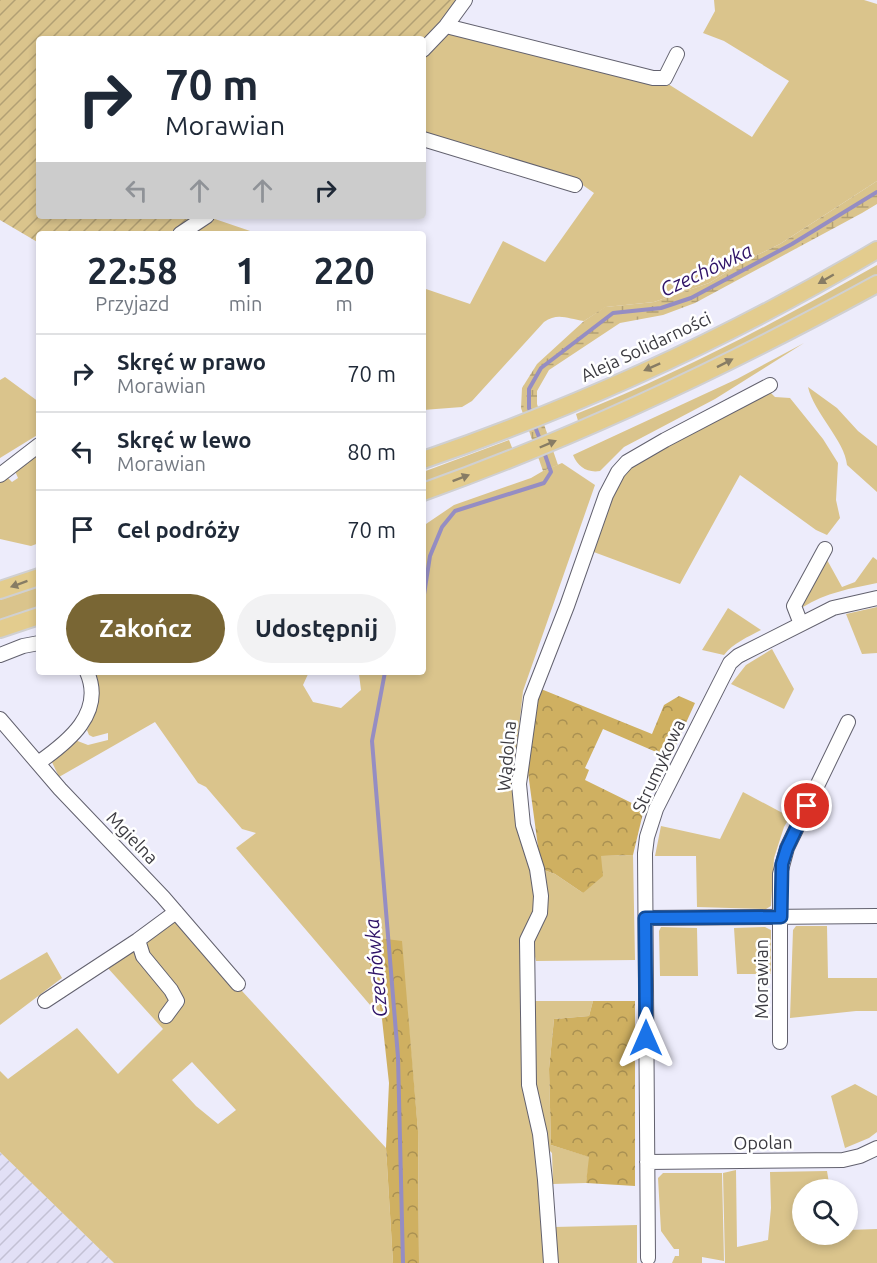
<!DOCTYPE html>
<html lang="pl">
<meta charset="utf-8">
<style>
body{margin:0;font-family:Ubuntu,sans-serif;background:#f2f2f3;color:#1f2937;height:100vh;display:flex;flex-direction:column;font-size:22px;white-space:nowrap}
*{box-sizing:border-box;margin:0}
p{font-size:20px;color:#747a83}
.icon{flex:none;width:33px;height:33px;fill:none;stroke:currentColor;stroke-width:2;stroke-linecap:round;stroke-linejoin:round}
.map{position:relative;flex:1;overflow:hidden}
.drawer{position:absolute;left:36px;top:231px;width:390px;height:444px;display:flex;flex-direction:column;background:#fff;border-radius:6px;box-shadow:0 3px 9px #0003}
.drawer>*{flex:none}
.top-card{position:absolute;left:36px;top:36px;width:390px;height:183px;border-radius:6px;box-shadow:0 3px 9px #0003;background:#fff;color:#1f2937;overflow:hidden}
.controls{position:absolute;left:792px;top:1179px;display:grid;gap:12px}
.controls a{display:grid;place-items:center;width:66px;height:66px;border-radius:50%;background:#fff;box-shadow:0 3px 9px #0003;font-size:30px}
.pin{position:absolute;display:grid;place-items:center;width:51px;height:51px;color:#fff;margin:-26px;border:3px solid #fff;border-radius:50%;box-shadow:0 2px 6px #0007}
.me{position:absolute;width:66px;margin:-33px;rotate:0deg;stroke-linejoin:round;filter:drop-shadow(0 0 4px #0008)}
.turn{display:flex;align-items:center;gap:21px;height:126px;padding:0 30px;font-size:27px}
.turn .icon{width:78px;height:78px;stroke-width:2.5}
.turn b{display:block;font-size:42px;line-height:51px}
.lanes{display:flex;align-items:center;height:57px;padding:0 30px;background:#0003;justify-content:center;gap:30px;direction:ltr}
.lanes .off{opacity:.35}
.eta{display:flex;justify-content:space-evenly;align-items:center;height:102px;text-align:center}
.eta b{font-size:36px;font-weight:700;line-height:42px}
.cta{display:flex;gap:12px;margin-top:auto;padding:12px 30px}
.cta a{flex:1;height:69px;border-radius:36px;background:#796634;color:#fff;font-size:24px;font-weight:700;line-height:69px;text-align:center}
.cta a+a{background:#f2f2f3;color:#1f2937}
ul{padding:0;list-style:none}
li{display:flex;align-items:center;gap:18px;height:78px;padding:0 30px;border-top:2px solid #e0e1e3}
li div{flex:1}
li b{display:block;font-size:22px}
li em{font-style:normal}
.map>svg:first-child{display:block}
.industrial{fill:url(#industrial-furrows)}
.grass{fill:#dac48c;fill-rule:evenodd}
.forest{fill:url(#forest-crowns)}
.wetland{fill:url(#wetland-marsh)}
.garden{fill:url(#garden-furrows)}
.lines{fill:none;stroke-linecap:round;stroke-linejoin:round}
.stream{stroke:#958dc3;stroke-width:4}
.minor-casing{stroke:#62616e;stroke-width:16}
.major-casing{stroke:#d0d0d1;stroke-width:20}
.minor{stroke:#fff;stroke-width:14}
.major{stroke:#e3cc8e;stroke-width:16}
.oneway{fill:#877c64}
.route-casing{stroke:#114b97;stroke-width:15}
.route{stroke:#1a73e8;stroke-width:10}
.labels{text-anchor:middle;stroke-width:5;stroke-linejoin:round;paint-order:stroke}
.street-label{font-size:18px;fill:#3c3b41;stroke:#fff}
.water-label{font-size:20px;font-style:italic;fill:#2f1367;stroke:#fff}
</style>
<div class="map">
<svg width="877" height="1263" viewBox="0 0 877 1263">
<defs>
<pattern id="industrial-furrows" width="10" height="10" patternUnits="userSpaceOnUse" patternTransform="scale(1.5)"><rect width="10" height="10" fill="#e2e0f6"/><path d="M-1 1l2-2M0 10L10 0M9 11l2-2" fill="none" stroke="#c3c1d4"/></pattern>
<pattern id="forest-crowns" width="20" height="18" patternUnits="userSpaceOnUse" patternTransform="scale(1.5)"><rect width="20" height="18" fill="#cfb061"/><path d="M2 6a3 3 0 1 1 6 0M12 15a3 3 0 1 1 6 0" fill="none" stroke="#a99052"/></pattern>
<pattern id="wetland-marsh" width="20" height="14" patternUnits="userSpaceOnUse" patternTransform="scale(1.5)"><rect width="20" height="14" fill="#dac48c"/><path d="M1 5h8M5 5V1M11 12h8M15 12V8" fill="none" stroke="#b2a074"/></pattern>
<pattern id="garden-furrows" width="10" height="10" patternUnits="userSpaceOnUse" patternTransform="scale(1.5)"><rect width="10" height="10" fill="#dac48c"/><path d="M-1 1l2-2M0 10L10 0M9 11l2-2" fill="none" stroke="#b2a074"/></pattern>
</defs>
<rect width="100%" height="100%" fill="#edecfb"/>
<path class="industrial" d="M 0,1152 L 114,1263 L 0,1263 Z"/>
<path class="grass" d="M 714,0 L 864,0 L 877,4 L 877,181 L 780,244 L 747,260 L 709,283 L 654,302 L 606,307 L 584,321 C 568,319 558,312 544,322 L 472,401 L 462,407 L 423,410 L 423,288 L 470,304 L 503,241 L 545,262 L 594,193 L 577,181 L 423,135 L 423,57 L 447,31 L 665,82 L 752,137 L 789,81 L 724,41 L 703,33 L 715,11 Z
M 212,218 L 259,234 L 188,234 Z
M 877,265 L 877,276 L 799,319 L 579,424 L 576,414 C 680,373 780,320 877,265 Z
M 804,343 L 715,399 L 624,447 L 600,471 C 587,473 578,467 573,455 L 737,379 Z
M 5,377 L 39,402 L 39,434 L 0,458 L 0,380 Z
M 808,387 L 837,408 L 858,431 L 877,446 L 877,492 L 847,465 C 845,441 814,413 808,387 Z
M 770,392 L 775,397 L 790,398 L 823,439 L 838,463 L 836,500 L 840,518 L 827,535 L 816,530 L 740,475 L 680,584 L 591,551 L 619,479 L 634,463 Z
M 509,440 L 513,450 L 423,482 L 423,472 Z
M 39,454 L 39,543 L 31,546 L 0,539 L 0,482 L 7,477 L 12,482 L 18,478 L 15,471 Z
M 562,463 L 595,485 L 523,691 L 514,773 L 537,902 L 522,941 L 545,1263 L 419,1263 L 418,1131 L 401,941 L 367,957 L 374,978 L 382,1019 L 236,848 L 256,833 L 242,829 L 206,787 L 198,783 L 155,722 L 59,777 L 51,760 L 75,740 L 88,745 L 108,740 L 108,733 L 93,737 L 89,735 L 87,730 C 98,711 101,694 96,672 L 309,672 L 303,685 L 313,702 L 341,708 L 361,690 L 359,674 L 362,672 L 423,672 L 423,526 L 454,505 L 531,478 L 543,471 Z
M 873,557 L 877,560 L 877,583 C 852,588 825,593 803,607 L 802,602 L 826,558 L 842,587 L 855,582 Z
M 39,584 L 39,607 L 0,621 L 0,598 Z
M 877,607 L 877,653 L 862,654 L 846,614 Z
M 728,608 L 761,630 C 748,637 733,643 724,655 L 702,650 Z
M 772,649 L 794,689 L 784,709 L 731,684 L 746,665 Z
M 743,792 L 790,817 L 784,827 L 774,858 L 771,906 L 766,909 L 697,907 L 696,856 L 655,856 L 661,826 L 720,839 Z
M 633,855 L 635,960 L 536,961 L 533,948 L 541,869 L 555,874 L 583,893 L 601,856 Z
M 176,919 L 386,1148 L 393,1263 L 114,1263 L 0,1152 L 0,1071 L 8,1079 L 77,1028 L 118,1074 L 163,1029 L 106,966 ZM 192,1062 L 236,1110 L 218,1124 L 196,1106 L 172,1080 Z
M 796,926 L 827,926 L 828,978 L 877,978 L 877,1011 L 856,1011 L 790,1018 L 793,930 Z
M 661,927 L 697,928 L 698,976 L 660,976 L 659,931 Z
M 765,927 L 771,930 L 771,974 L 737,974 L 734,928 Z
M 47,952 L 62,978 L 0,1025 L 0,980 Z
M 532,1001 L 593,1001 L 589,1016 L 554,1019 L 549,1069 L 551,1145 L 590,1157 L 586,1183 L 553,1184 L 552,1153 L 547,1148 L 534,1070 Z
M 855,1084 L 877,1096 L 877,1132 L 869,1138 L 845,1148 L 831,1096 Z
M 736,1170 L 737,1247 L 768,1240 L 771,1208 L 770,1172 L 827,1171 L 830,1189 L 802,1190 L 802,1234 L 848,1234 L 848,1230 L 877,1229 L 877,1263 L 725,1263 L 723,1173 Z
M 663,1173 L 722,1173 L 724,1261 L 702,1257 L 702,1263 L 672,1263 L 675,1256 L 679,1256 L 679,1249 L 674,1249 L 661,1231 L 658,1178 Z
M 637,1225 L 637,1263 L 558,1263 L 554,1227 Z"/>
<path class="forest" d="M 541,689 L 652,734 L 664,705 L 679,696 L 695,703 L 670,758 L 603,729 L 585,768 L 589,770 L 585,780 L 644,809 L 633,855 L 601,856 L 603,876 L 583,893 L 555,874 L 541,869 L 527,765 L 536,701 Z
M 378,938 L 402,941 L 418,1131 L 419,1263 L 393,1263 L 386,1148 L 389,1083 L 382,1019 L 374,978 L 367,957 Z
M 593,1001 L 635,1001 L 635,1186 L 586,1183 L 589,1157 L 551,1145 L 549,1069 L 554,1019 L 589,1016 Z"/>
<path class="wetland" d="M 877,181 L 877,204 L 862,213 L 695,303 L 663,315 L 620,323 L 549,370 L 537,391 L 537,404 L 558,465 L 543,471 L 521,408 L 522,388 L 537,364 L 584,321 L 605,307 L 654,302 L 709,283 L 747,260 L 780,244 Z"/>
<path class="garden" d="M 0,0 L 458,0 L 441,22 L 423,41 L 423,39 L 39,39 L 39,216 L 194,216 L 168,234 L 39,234 L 39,243 L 0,220 Z"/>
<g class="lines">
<path class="stream" d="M 531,414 L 529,408 L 529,389 L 541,368 L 613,313 L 661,308 L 691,298 L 792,244 L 877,192
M 534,424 L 541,442
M 423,601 L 430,556 L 442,527 L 455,511 L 544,483 L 551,472 L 543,449
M 385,672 L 372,741 L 398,1057 L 403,1263"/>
<defs>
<path id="minor" d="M 446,26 L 653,78 L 665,78 L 677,54
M 423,50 L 446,26 L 465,0
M 423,139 L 575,185
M 180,234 L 207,216
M 0,475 L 39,445
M 801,624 L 794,606 L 825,549
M 0,655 L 23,646 L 39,643
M 0,719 L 60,789 L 163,897 L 238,984
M 38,763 C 68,742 105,713 87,672
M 646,918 L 877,916
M 138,940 L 143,956 L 171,990 L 177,1001 L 166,1016
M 45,1001 L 138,940 L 176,912
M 780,1042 L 780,874 L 787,848 L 848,722
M 647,1162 L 843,1160 L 860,1156 L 877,1148
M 648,1258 L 645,853 L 647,837 L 656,809 L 730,663 L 738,656 L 833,608 L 877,598
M 551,1263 L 545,1180 L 540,1134 L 529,1085 L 527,940 L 540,913 L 541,896 L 537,869 L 523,825 L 519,784 L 531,698 L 567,606 L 606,495 L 618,472 L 627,462 L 665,440 L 770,385"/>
<path id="major" d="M 423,460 C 580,406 734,335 877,250
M 423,492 C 580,436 731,364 877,284
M 0,590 L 39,577
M 0,629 L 39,616"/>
</defs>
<use href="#minor" class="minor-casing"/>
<use href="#major" class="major-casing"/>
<use href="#minor" class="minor"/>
<use href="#major" class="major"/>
</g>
<defs><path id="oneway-solid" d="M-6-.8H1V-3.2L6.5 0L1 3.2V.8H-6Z" transform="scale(1.5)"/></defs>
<g class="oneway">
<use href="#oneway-solid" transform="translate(826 279) rotate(150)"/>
<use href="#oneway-solid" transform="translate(725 363) rotate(-27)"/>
<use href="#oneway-solid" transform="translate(652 367) rotate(156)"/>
<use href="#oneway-solid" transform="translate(548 444) rotate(-23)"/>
<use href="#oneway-solid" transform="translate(461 478) rotate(-21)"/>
<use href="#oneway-solid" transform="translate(19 584) rotate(160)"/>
</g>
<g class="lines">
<defs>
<path id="route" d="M 646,1038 L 645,918 L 781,917 L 782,864 L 787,848 L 807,806"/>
</defs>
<use href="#route" class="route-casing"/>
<use href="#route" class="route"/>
</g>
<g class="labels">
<g class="street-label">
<text transform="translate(646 347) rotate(-25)" y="6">Aleja Solidarności</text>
<text transform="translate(507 756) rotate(-85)" y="6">Wądolna</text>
<text transform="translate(659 766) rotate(-65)" y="6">Strumykowa</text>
<text transform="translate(132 838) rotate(46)" y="6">Mgielna</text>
<text transform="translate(762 979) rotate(-90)" y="6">Morawian</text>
<text transform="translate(763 1143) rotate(-1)" y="6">Opolan</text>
</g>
<g class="water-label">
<text transform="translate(706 270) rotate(-25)" y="7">Czechówka</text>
<text transform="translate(376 968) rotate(-95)" y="7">Czechówka</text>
</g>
</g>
</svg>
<div class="controls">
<a><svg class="icon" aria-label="search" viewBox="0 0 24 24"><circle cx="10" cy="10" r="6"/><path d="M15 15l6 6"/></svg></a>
</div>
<div class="pin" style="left:807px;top:806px;background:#d93025"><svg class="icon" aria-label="arrive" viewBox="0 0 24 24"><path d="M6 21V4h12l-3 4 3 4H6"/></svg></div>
<svg class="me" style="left:646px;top:1038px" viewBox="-20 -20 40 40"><path d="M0-17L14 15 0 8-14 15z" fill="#1a73e8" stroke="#fff" stroke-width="4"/></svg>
<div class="top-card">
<div class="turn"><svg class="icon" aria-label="right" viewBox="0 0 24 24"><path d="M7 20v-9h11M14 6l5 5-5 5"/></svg><div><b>70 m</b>Morawian</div></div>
<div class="lanes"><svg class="icon off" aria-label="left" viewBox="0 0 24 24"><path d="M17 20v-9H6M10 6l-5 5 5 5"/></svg><svg class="icon off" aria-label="ahead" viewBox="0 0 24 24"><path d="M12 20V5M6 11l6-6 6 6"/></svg><svg class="icon off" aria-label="ahead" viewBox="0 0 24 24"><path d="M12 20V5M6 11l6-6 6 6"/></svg><svg class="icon" aria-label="right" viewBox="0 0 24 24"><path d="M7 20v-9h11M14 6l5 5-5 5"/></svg></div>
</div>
<section class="drawer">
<div class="eta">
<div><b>22:58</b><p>Przyjazd</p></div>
<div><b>1</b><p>min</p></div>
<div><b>220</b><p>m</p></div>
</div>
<ul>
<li><svg class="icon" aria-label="right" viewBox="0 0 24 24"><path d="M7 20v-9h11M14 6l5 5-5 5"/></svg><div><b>Skręć w prawo</b><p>Morawian</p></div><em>70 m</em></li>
<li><svg class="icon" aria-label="left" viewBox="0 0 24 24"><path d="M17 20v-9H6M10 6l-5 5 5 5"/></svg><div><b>Skręć w lewo</b><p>Morawian</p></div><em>80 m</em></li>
<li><svg class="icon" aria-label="arrive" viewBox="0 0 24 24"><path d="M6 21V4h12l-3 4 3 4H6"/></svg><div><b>Cel podróży</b></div><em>70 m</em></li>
</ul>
<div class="cta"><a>Zakończ</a><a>Udostępnij</a></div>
</section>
</div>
